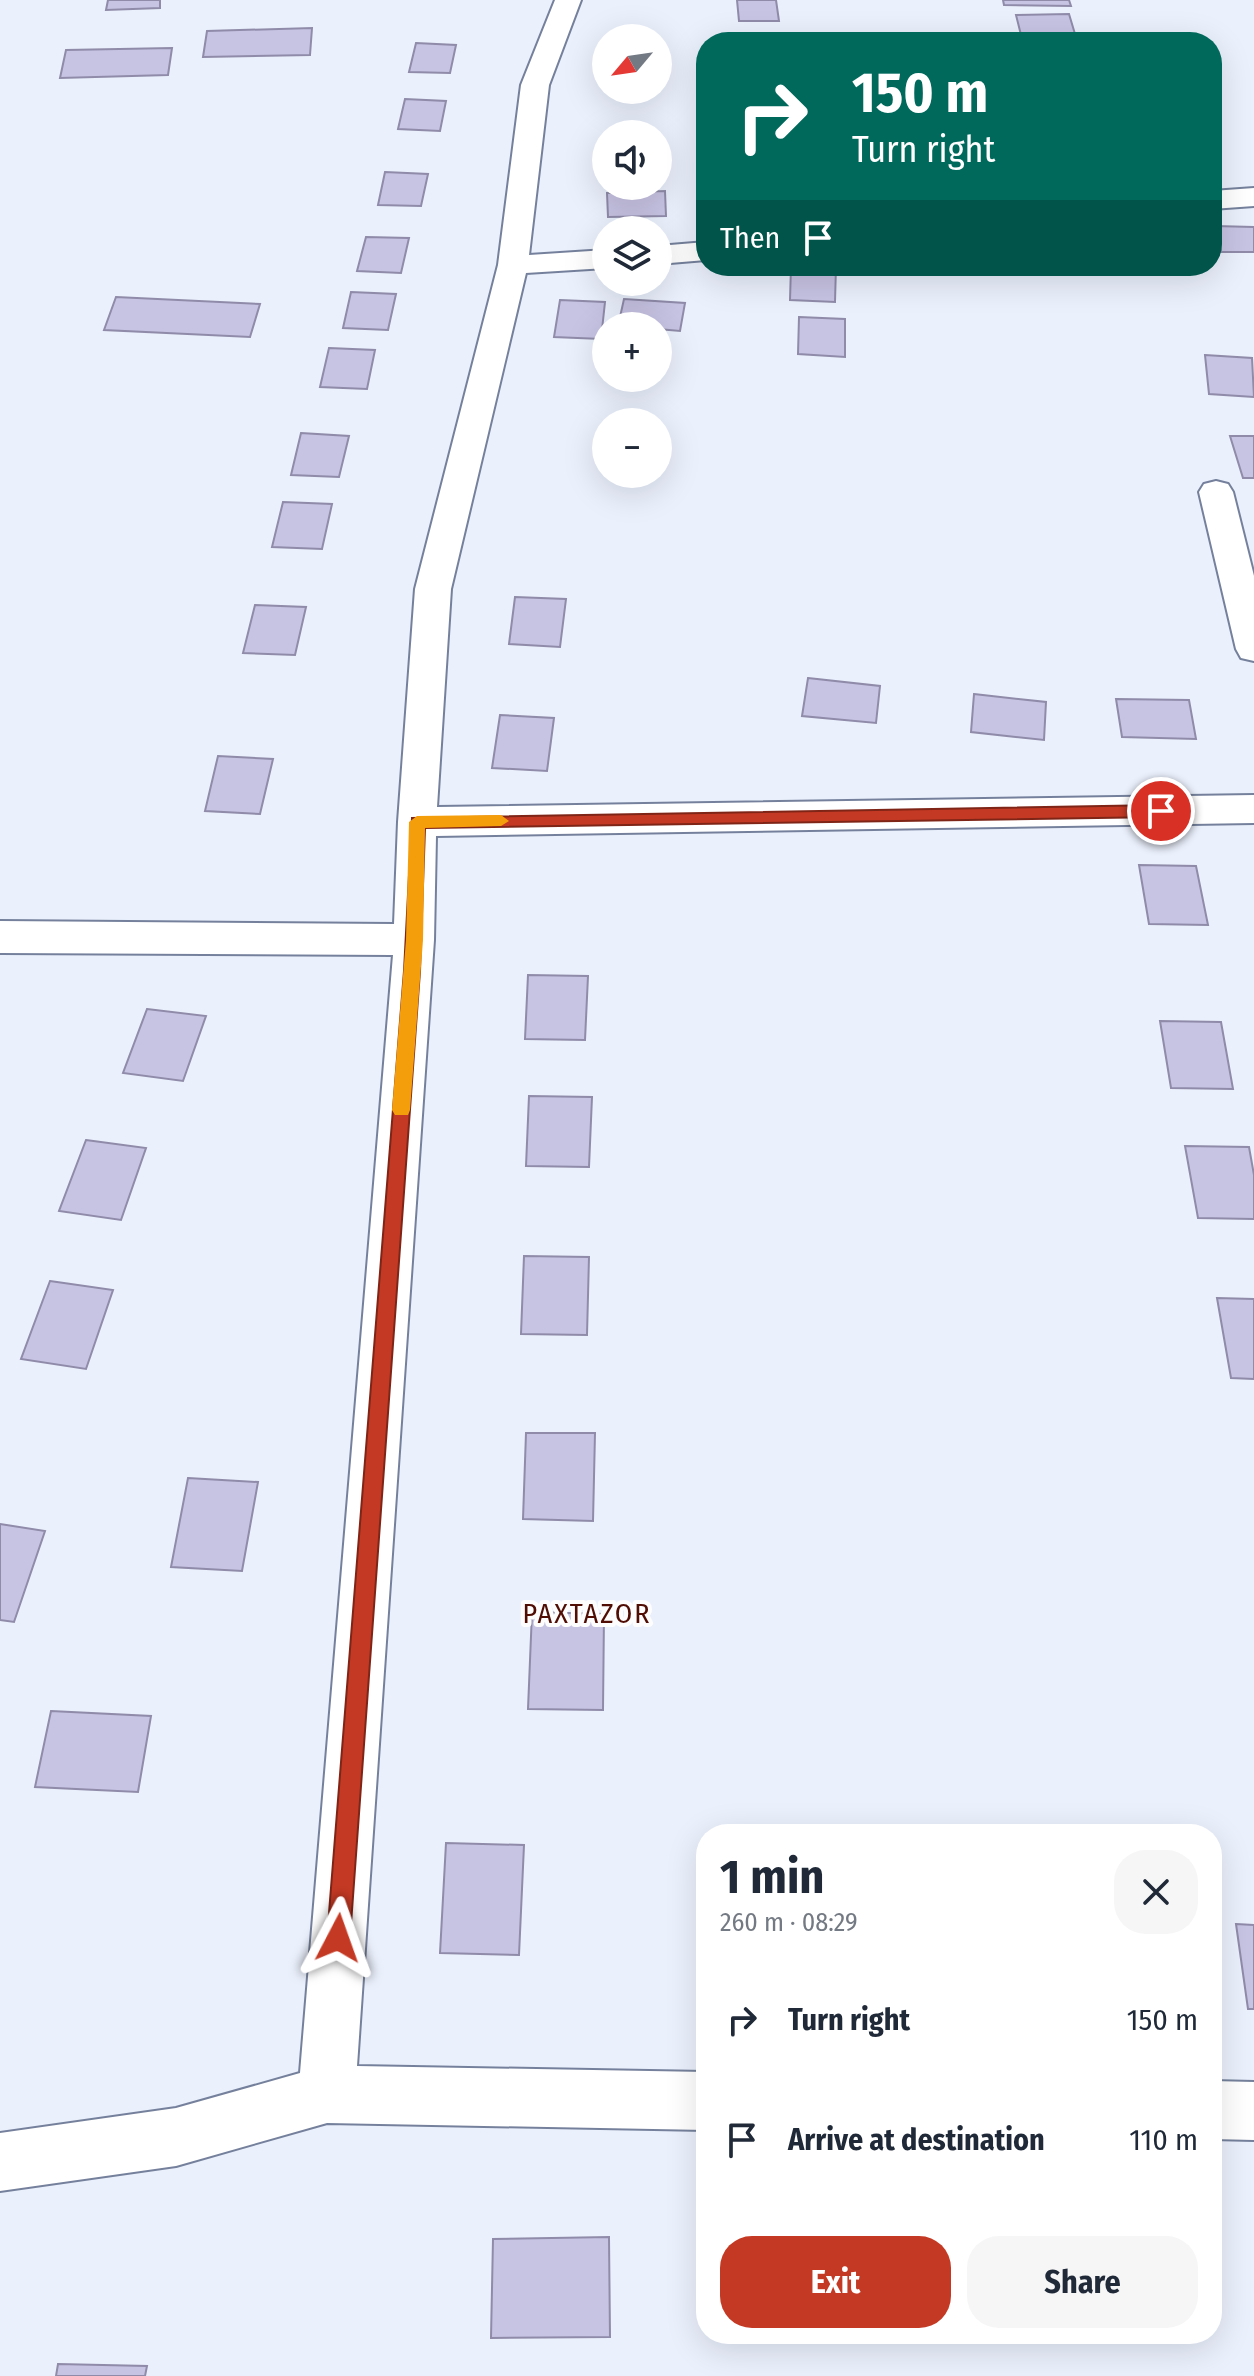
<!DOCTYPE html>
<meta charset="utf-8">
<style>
body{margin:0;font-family:"Fira Sans Condensed",sans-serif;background:#f6f6f7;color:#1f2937;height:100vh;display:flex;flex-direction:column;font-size:30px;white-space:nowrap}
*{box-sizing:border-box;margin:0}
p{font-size:26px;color:#747a83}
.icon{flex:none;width:44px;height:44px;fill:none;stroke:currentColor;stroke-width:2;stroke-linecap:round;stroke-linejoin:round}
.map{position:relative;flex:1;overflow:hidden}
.sheet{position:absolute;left:696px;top:1824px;width:526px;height:520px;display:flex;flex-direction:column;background:#fff;border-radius:32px;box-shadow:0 8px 32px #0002}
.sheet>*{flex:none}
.top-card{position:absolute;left:696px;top:32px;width:526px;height:244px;border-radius:32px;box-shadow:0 8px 32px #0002;background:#00695c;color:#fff;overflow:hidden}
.needle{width:52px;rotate:241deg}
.buttons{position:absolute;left:592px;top:24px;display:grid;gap:16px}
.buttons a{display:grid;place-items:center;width:80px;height:80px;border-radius:50%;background:#fff;box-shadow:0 8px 32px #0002;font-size:40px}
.pin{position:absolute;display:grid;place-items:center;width:68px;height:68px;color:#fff;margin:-34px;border:4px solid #fff;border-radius:50%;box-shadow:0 2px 8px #0007}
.me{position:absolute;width:88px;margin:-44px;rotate:4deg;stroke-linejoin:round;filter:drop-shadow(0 0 6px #0008)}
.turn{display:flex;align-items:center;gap:28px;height:168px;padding:0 24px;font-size:36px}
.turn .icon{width:104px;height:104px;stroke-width:2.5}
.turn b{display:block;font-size:56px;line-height:68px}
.then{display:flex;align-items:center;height:76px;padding:0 24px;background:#0003;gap:16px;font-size:30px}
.round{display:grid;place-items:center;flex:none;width:84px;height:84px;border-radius:32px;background:#f6f6f7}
.summary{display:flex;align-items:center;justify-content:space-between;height:136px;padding:0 24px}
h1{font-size:48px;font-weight:700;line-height:60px}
.action{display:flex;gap:16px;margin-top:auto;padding:16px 24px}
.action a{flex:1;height:92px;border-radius:32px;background:#c43923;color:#fff;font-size:32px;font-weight:700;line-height:92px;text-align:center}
.action a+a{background:#f6f6f7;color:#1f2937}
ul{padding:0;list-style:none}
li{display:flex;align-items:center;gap:24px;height:120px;padding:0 24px}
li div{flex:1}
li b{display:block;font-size:30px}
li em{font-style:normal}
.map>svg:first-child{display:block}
.building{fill:#c7c3e3;stroke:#8f8ba9;stroke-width:2}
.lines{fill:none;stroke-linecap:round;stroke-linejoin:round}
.minor-casing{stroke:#75819c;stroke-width:4}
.minor{fill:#fff;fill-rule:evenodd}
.route{fill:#c43923;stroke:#7f2517;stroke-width:2}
.slow{fill:#f59e0b}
.labels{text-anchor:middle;stroke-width:8;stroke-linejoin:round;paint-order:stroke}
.quarter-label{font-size:28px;letter-spacing:2px;fill:#500d04;stroke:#fdfdfd}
</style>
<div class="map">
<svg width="1254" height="2376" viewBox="0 0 1254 2376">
<rect width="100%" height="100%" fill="#eaf0fc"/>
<path class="building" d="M 108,0 L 160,0 L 160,8 L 106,10 Z
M 737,0 L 776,0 L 779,21 L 739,21 Z
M 1003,0 L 1069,0 L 1071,6 L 1004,5 Z
M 1069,14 L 1075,34 L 1021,35 L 1016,15 Z
M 312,28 L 310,55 L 203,57 L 207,31 Z
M 416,43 L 456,45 L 450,73 L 409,72 Z
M 172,48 L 168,75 L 60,78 L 66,50 Z
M 405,99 L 446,101 L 440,131 L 398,129 Z
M 385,172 L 428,174 L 421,206 L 378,205 Z
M 665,191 L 666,216 L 608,217 L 607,193 Z
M 1215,226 L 1254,227 L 1254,252 L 1221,252 Z
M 366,237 L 409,238 L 401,273 L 357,271 Z
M 791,266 L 836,266 L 835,302 L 790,300 Z
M 351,292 L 396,294 L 388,330 L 343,328 Z
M 116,297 L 260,304 L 250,337 L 104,330 Z
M 624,299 L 685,303 L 680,331 L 658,329 L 658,326 L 618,326 Z
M 560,300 L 605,302 L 601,339 L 554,337 Z
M 799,317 L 845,319 L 845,357 L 798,354 Z
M 329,348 L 375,350 L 367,389 L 320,387 Z
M 1205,355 L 1252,358 L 1254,397 L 1209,394 Z
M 301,433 L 349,436 L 339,477 L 291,475 Z
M 1230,436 L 1254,436 L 1254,478 L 1243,478 Z
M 283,502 L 332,504 L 322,549 L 272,547 Z
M 515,597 L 566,599 L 560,647 L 509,644 Z
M 255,605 L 306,607 L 295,655 L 243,653 Z
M 808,678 L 880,686 L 876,723 L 802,716 Z
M 974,694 L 1046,702 L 1044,740 L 971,732 Z
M 1116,699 L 1189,700 L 1196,739 L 1122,737 Z
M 500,715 L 554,718 L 547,771 L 492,768 Z
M 218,756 L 273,759 L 260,814 L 205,811 Z
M 1139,865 L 1196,866 L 1208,925 L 1149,924 Z
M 528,975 L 588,976 L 585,1040 L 525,1039 Z
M 147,1009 L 206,1016 L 183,1081 L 123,1073 Z
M 1160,1021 L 1221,1022 L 1233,1089 L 1171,1088 Z
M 529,1096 L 592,1097 L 589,1167 L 526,1166 Z
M 86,1140 L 146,1148 L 121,1220 L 59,1211 Z
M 1185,1146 L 1249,1147 L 1254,1175 L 1254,1219 L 1198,1218 Z
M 524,1256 L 589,1257 L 587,1335 L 521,1334 Z
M 50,1281 L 113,1290 L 86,1369 L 21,1359 Z
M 1217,1298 L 1254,1299 L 1254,1379 L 1231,1378 Z
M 526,1433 L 595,1433 L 593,1521 L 523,1519 Z
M 188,1478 L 258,1482 L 242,1571 L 171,1567 Z
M 0,1524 L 45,1531 L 14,1622 L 0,1620 Z
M 532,1612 L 604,1614 L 603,1710 L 528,1709 Z
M 51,1711 L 151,1716 L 138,1792 L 35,1787 Z
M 446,1843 L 524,1845 L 519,1955 L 440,1953 Z
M 1236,1924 L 1254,1925 L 1254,2009 L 1248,2009 Z
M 609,2237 L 610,2337 L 491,2338 L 493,2239 Z
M 58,2364 L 147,2366 L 145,2376 L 56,2376 Z"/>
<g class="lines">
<defs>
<path id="minor" d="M 555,0 L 581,0 L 549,85 L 529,255 L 606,250 L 606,268 L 526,273 L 451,589 L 437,807 L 1254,795 L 1254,823 L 436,836 L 434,940 L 357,2066 L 706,2072 L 706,2130 L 327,2123 L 176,2166 L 0,2191 L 0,2133 L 176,2108 L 300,2073 L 393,955 L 0,953 L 0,921 L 394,924 L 398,822 L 415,589 L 498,265 L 521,85 Z
M 1254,188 L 1254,206 L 1212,209 L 1212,191 Z
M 706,242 L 706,260 L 658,264 L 658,246 Z
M 1216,481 L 1228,484 L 1233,492 L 1254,576 L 1254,661 L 1241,658 L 1236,649 L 1199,492 L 1204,484 Z
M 1212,2081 L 1254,2082 L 1254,2140 L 1212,2139 Z"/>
</defs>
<use href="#minor" class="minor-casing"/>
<use href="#minor" class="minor"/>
</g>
<path class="route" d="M 1161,805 L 1169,811 L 1161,817 L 425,828 L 420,971 L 350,1938 L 346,1946 L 338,1949 L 330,1946 L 327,1938 L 404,971 L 412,818 Z"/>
<path class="slow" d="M 501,815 L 509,821 L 501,826 L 425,828 L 423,940 L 410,1110 L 408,1115 L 395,1115 L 392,1110 L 406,940 L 409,822 L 417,816 Z"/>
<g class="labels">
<g class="quarter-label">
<text x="587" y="1623">PAXTAZOR</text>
</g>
</g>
</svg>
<div class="buttons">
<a><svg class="needle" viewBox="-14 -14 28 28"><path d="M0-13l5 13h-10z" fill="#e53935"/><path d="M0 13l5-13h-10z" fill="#747a83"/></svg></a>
<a><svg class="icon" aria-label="sound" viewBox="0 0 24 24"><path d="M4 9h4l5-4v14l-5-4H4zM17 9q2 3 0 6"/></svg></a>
<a><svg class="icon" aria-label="layers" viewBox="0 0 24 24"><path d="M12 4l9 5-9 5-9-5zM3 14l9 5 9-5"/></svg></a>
<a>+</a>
<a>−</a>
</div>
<div class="pin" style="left:1161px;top:811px;background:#d93025"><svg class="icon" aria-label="arrive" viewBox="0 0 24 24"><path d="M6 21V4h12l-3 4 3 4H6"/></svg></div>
<svg class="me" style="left:338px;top:1938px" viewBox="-20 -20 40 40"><path d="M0-17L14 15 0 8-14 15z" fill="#c43923" stroke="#fff" stroke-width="4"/></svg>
<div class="top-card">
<div class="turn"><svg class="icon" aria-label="right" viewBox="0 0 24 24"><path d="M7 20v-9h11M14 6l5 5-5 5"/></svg><div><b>150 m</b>Turn right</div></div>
<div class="then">Then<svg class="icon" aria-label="arrive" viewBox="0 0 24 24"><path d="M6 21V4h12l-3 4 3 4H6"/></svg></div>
</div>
<section class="sheet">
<div class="summary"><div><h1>1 min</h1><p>260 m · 08:29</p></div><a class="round"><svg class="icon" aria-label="close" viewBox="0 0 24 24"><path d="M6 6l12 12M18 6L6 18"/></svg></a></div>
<ul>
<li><svg class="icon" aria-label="right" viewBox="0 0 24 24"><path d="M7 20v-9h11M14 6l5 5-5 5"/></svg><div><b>Turn right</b></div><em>150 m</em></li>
<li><svg class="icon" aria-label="arrive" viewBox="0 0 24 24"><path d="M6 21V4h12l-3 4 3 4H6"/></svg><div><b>Arrive at destination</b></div><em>110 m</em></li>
</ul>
<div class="action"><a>Exit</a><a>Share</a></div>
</section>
</div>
